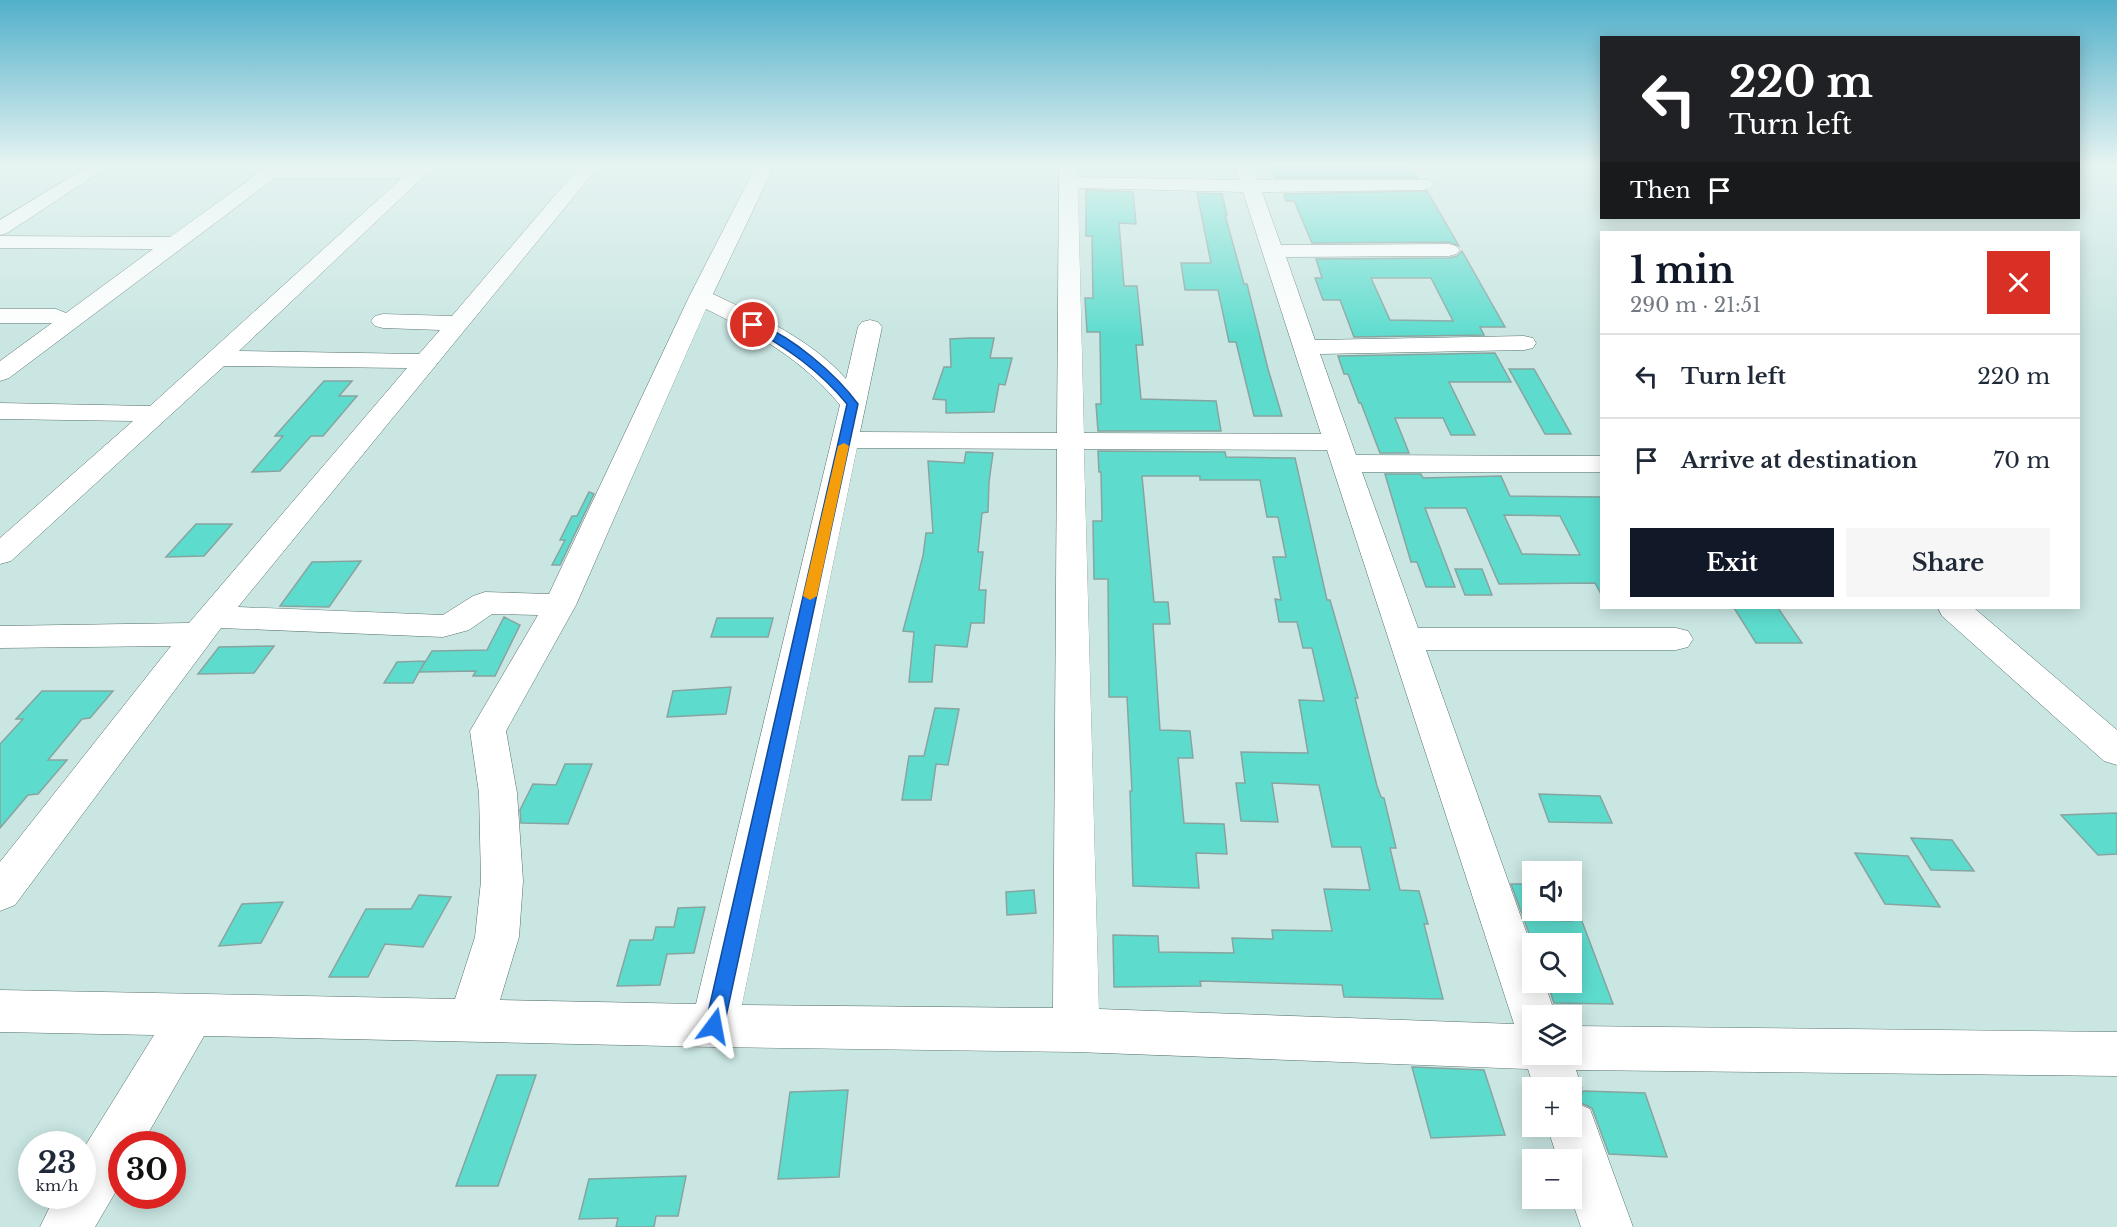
<!DOCTYPE html>
<meta charset="utf-8">
<style>
body{margin:0;font-family:"Libre Baskerville",serif;background:#f6f6f7;color:#1f2937;height:100vh;display:flex;flex-direction:column;font-size:22px;white-space:nowrap}
*{box-sizing:border-box;margin:0}
p{font-size:20px;color:#747a83}
.icon{flex:none;width:33px;height:33px;fill:none;stroke:currentColor;stroke-width:2;stroke-linecap:round;stroke-linejoin:round}
.map{position:relative;flex:1;overflow:hidden}
.sheet{position:absolute;left:1600px;top:231px;width:480px;height:378px;display:flex;flex-direction:column;background:#fff;border-radius:0px;box-shadow:0 3px 15px #0003}
.sheet>*{flex:none}
.banner{position:absolute;left:1600px;top:36px;width:480px;height:183px;border-radius:0px;box-shadow:0 3px 15px #0003;background:#202124;color:#fff;overflow:hidden}
.controls{position:absolute;left:1522px;top:861px;display:grid;gap:12px}
.controls a{display:grid;place-items:center;width:60px;height:60px;border-radius:0px;background:#fff;box-shadow:0 3px 15px #0003;font-size:30px}
.speed{position:absolute;left:18px;top:1131px;display:flex;gap:12px;font-size:30px;font-weight:700;text-align:center}
.speed>*{display:grid;place-content:center;width:78px;height:78px;border-radius:50%;background:#fff;box-shadow:0 3px 15px #0003;line-height:1}
.speed small{font-size:15px;font-weight:400}
.speed .limit{border:9px solid #d22;background:#fff;color:#111}
.pin{position:absolute;display:grid;place-items:center;width:51px;height:51px;color:#fff;margin:-26px;border:3px solid #fff;border-radius:50%;box-shadow:0 2px 6px #0007}
.me{position:absolute;width:66px;margin:-33px;rotate:13deg;stroke-linejoin:round;filter:drop-shadow(0 0 4px #0008)}
.turn{display:flex;align-items:center;gap:21px;height:126px;padding:0 30px;font-size:27px}
.turn .icon{width:78px;height:78px;stroke-width:2.5}
.turn b{display:block;font-size:42px;line-height:51px}
.then{display:flex;align-items:center;height:57px;padding:0 30px;background:#0003;gap:12px;font-size:22px}
.round{display:grid;place-items:center;flex:none;width:63px;height:63px;border-radius:0px;background:#f6f6f7}
.headline{display:flex;align-items:center;justify-content:space-between;height:102px;padding:0 30px}
h1{font-size:36px;font-weight:700;line-height:45px;color:#111827}
.cta{display:flex;gap:12px;margin-top:auto;padding:12px 30px}
.cta a{flex:1;height:69px;border-radius:0px;background:#111827;color:#fff;font-size:24px;font-weight:700;line-height:69px;text-align:center}
.cta a+a{background:#f6f6f7;color:#1f2937}
ul{padding:0;list-style:none}
li{display:flex;align-items:center;gap:18px;height:84px;padding:0 30px;border-top:2px solid #e0e1e3}
li div{flex:1}
li b{display:block;font-size:22px}
li em{font-style:normal}
.map>svg:first-child{display:block}
.building{fill:#5ddcce;stroke:#88a4a0;stroke-width:1.5;fill-rule:evenodd}
.lines{fill:none;stroke-linecap:round;stroke-linejoin:round}
.minor-casing{stroke:#57716d;stroke-width:1}
.minor{fill:#fff;fill-rule:evenodd}
.route{fill:#1a73e8;stroke:#114b97;stroke-width:1.5}
.slow{fill:#f59e0b}
</style>
<div class="map">
<svg width="2117" height="1227" viewBox="0 0 2117 1227">
<rect width="100%" height="100%" fill="#c9e6e2"/>
<path class="building" d="M 1288,166 L 1410,166 L 1418,178 L 1275,178 L 1272,168 L 1288,168 Z
M 1086,190 L 1133,192 L 1136,224 L 1119,223 L 1124,286 L 1137,286 L 1143,345 L 1136,345 L 1141,399 L 1216,401 L 1221,431 L 1098,431 L 1096,404 L 1101,404 L 1100,332 L 1087,332 L 1085,298 L 1093,298 L 1092,236 L 1086,236 Z
M 1427,191 L 1459,246 L 1449,242 L 1312,243 L 1294,201 L 1286,201 L 1284,194 Z
M 1197,193 L 1222,194 L 1227,215 L 1225,215 L 1244,284 L 1247,284 L 1268,369 L 1282,416 L 1254,416 L 1236,342 L 1229,342 L 1218,290 L 1185,290 L 1181,263 L 1211,263 Z
M 1462,251 L 1505,327 L 1480,327 L 1484,335 L 1354,337 L 1340,300 L 1323,300 L 1315,278 L 1322,278 L 1316,259 L 1449,258 L 1457,256 ZM 1371,278 L 1431,278 L 1453,321 L 1390,320 Z
M 969,338 L 994,338 L 990,358 L 1012,358 L 1005,385 L 999,384 L 994,412 L 946,413 L 946,400 L 933,399 L 944,367 L 951,367 L 950,339 Z
M 1495,353 L 1511,382 L 1449,382 L 1475,435 L 1451,435 L 1443,418 L 1395,418 L 1409,453 L 1380,453 L 1361,403 L 1359,403 L 1348,374 L 1344,374 L 1338,356 Z
M 1509,369 L 1534,369 L 1571,434 L 1545,434 Z
M 324,381 L 352,381 L 339,396 L 357,396 L 323,436 L 311,436 L 280,471 L 252,472 L 283,436 L 275,436 Z
M 1098,451 L 1225,452 L 1226,457 L 1295,458 L 1327,600 L 1330,600 L 1351,673 L 1358,698 L 1355,698 L 1377,786 L 1381,797 L 1384,798 L 1396,848 L 1390,848 L 1400,890 L 1419,891 L 1428,924 L 1424,924 L 1443,999 L 1344,997 L 1342,985 L 1200,981 L 1201,986 L 1114,987 L 1113,935 L 1158,936 L 1159,952 L 1234,953 L 1232,938 L 1273,939 L 1272,930 L 1332,931 L 1324,889 L 1370,890 L 1361,847 L 1332,847 L 1319,785 L 1272,783 L 1278,822 L 1241,821 L 1236,783 L 1245,783 L 1241,752 L 1308,753 L 1299,700 L 1324,701 L 1312,648 L 1303,648 L 1297,622 L 1279,622 L 1275,599 L 1281,600 L 1273,557 L 1286,557 L 1278,517 L 1267,517 L 1260,480 L 1200,480 L 1200,476 L 1142,476 L 1154,602 L 1168,602 L 1170,624 L 1153,624 L 1160,730 L 1190,731 L 1193,758 L 1178,758 L 1184,823 L 1224,824 L 1227,854 L 1196,853 L 1199,888 L 1133,886 L 1130,791 L 1132,791 L 1127,697 L 1109,697 L 1108,579 L 1094,579 L 1093,521 L 1102,521 L 1101,472 L 1099,472 Z
M 966,452 L 993,453 L 989,482 L 988,512 L 982,513 L 978,552 L 983,552 L 979,590 L 986,590 L 984,623 L 971,623 L 967,647 L 935,645 L 932,682 L 909,682 L 914,632 L 903,631 L 923,556 L 926,533 L 933,533 L 928,461 L 964,463 Z
M 1385,474 L 1421,474 L 1423,478 L 1501,476 L 1510,496 L 1602,497 L 1602,596 L 1595,583 L 1499,584 L 1466,508 L 1425,508 L 1455,587 L 1426,587 L 1417,562 L 1411,562 ZM 1504,515 L 1560,516 L 1580,555 L 1522,554 Z
M 589,492 L 594,494 L 560,565 L 552,565 L 565,540 L 560,540 L 572,516 L 577,516 Z
M 196,524 L 232,524 L 204,556 L 166,557 Z
M 361,561 L 329,607 L 280,606 L 312,562 Z
M 1455,569 L 1482,569 L 1492,595 L 1465,595 Z
M 1734,608 L 1778,608 L 1802,643 L 1756,643 Z
M 504,617 L 520,625 L 495,676 L 473,676 L 476,671 L 419,672 L 413,683 L 384,683 L 397,662 L 425,661 L 419,672 L 432,651 L 487,650 Z
M 717,618 L 773,618 L 768,637 L 711,637 Z
M 274,646 L 254,673 L 198,674 L 219,647 Z
M 731,687 L 726,714 L 667,717 L 673,691 Z
M 42,691 L 113,691 L 90,718 L 82,719 L 48,760 L 67,760 L 38,794 L 28,795 L 0,828 L 0,744 L 23,719 L 16,719 Z
M 935,708 L 959,709 L 948,765 L 936,764 L 931,800 L 902,800 L 909,756 L 924,756 Z
M 565,764 L 592,764 L 568,824 L 521,823 L 520,810 L 533,784 L 556,785 Z
M 1539,794 L 1600,796 L 1612,823 L 1549,822 Z
M 2117,813 L 2117,854 L 2098,855 L 2061,815 Z
M 1911,838 L 1952,840 L 1974,871 L 1931,870 Z
M 1855,853 L 1908,856 L 1940,907 L 1885,904 Z
M 1511,884 L 1527,884 L 1533,902 L 1533,910 L 1536,910 L 1539,920 L 1572,921 L 1572,901 L 1574,900 L 1613,1004 L 1554,1003 L 1547,982 L 1572,982 L 1572,944 L 1533,944 Z
M 1034,890 L 1036,913 L 1007,915 L 1006,892 Z
M 419,895 L 451,897 L 423,947 L 385,944 L 368,977 L 329,977 L 366,909 L 411,909 Z
M 283,902 L 261,943 L 219,946 L 242,904 Z
M 705,907 L 694,953 L 667,954 L 660,985 L 617,986 L 630,940 L 653,940 L 656,927 L 674,927 L 678,908 Z
M 1412,1067 L 1484,1070 L 1505,1135 L 1431,1138 Z
M 497,1075 L 536,1075 L 498,1186 L 456,1186 Z
M 848,1090 L 839,1177 L 778,1179 L 790,1092 Z
M 1583,1091 L 1645,1093 L 1667,1157 L 1609,1154 L 1592,1108 L 1579,1102 Z
M 686,1176 L 678,1216 L 656,1216 L 654,1227 L 616,1227 L 618,1218 L 579,1219 L 589,1179 Z"/>
<g class="lines">
<defs>
<path id="minor" d="M 88,166 L 109,166 L 7,233 L 0,235 L 0,220 Z
M 268,166 L 435,166 L 239,351 L 419,354 L 440,330 L 383,328 L 375,326 L 371,321 L 375,316 L 383,314 L 452,316 L 580,166 L 599,166 L 238,607 L 443,615 L 473,596 L 485,592 L 549,594 L 689,297 L 756,166 L 774,166 L 713,294 C 759,316 812,340 846,379 L 858,327 L 862,322 L 870,320 L 878,322 L 882,327 L 860,432 L 1057,433 L 1059,166 L 1077,166 L 1078,177 L 1239,180 L 1235,166 L 1253,166 L 1258,180 L 1430,180 L 1433,184 L 1430,188 L 1423,190 L 1262,192 L 1281,245 L 1449,244 L 1456,246 L 1460,250 L 1456,254 L 1449,256 L 1286,257 L 1315,340 L 1524,336 L 1533,338 L 1536,343 L 1533,348 L 1524,350 L 1320,354 L 1356,455 L 1601,456 L 1602,472 L 1362,472 L 1418,628 L 1676,628 L 1688,631 L 1693,639 L 1688,647 L 1676,650 L 1426,650 L 1533,951 L 1533,982 L 1544,982 L 1556,1016 L 1533,1016 L 1533,1054 L 1572,1054 L 1572,1026 L 2117,1032 L 2117,1076 L 1576,1070 L 1582,1088 L 1576,1103 L 1590,1109 L 1633,1227 L 1581,1227 L 1571,1198 L 1572,1160 L 1558,1160 L 1547,1126 L 1572,1126 L 1572,1088 L 1534,1088 L 1528,1069 L 1076,1052 L 714,1047 L 204,1036 L 142,1144 L 122,1144 L 122,1181 L 95,1227 L 40,1227 L 55,1196 L 82,1196 L 82,1151 L 154,1035 L 0,1032 L 0,990 L 455,999 L 475,937 L 481,881 L 479,793 L 470,731 L 538,615 L 492,614 L 469,630 L 443,637 L 221,628 L 15,905 L 0,911 L 0,862 L 171,646 L 0,648 L 0,626 L 189,623 L 407,368 L 224,366 L 11,561 L 0,564 L 0,538 L 133,421 L 0,419 L 0,403 L 150,406 L 402,178 L 275,178 L 9,378 L 0,381 L 0,361 L 52,323 L 0,323 L 0,309 L 56,309 L 66,313 L 153,249 L 0,248 L 0,236 L 170,237 ZM 1078,188 L 1243,192 L 1321,434 L 1084,433 ZM 706,309 C 757,334 803,360 840,405 L 696,1004 L 500,1000 L 519,937 L 523,881 L 517,793 L 506,731 L 576,605 ZM 857,448 L 1057,449 L 1053,1008 L 742,1005 ZM 1084,449 L 1327,450 L 1514,1024 L 1099,1009 Z
M 1938,608 L 1974,608 L 2117,730 L 2117,765 L 2104,761 L 1942,616 Z"/>
</defs>
<use href="#minor" class="minor-casing"/>
<use href="#minor" class="minor"/>
</g>
<linearGradient id="sky" x2="0" y2="1"><stop stop-color="#52b0ca"/><stop offset="0.49" stop-color="#e7f4f2"/><stop offset="1" stop-color="#e7f4f2" stop-opacity="0"/></linearGradient>
<rect width="2117" height="337" fill="url(#sky)"/>
<path class="route" d="M 753,322 C 790,334 836,374 858,404 L 724,1026 L 721,1032 L 714,1035 L 708,1032 L 705,1026 L 847,404 C 818,369 789,350 750,327 L 749,325 Z"/>
<path class="slow" d="M 844,443 L 849,446 L 817,596 L 810,600 L 803,596 L 838,446 Z"/>
</svg>
<div class="controls">
<a><svg class="icon" aria-label="sound" viewBox="0 0 24 24"><path d="M4 9h4l5-4v14l-5-4H4zM17 9q2 3 0 6"/></svg></a>
<a><svg class="icon" aria-label="search" viewBox="0 0 24 24"><circle cx="10" cy="10" r="6"/><path d="M15 15l6 6"/></svg></a>
<a><svg class="icon" aria-label="layers" viewBox="0 0 24 24"><path d="M12 4l9 5-9 5-9-5zM3 14l9 5 9-5"/></svg></a>
<a>+</a>
<a>−</a>
</div>
<div class="speed"><div>23<small>km/h</small></div><div class="limit">30</div></div>
<div class="pin" style="left:753px;top:325px;background:#d93025"><svg class="icon" aria-label="arrive" viewBox="0 0 24 24"><path d="M6 21V4h12l-3 4 3 4H6"/></svg></div>
<svg class="me" style="left:714px;top:1026px" viewBox="-20 -20 40 40"><path d="M0-17L14 15 0 8-14 15z" fill="#1a73e8" stroke="#fff" stroke-width="4"/></svg>
<div class="banner">
<div class="turn"><svg class="icon" aria-label="left" viewBox="0 0 24 24"><path d="M17 20v-9H6M10 6l-5 5 5 5"/></svg><div><b>220 m</b>Turn left</div></div>
<div class="then">Then<svg class="icon" aria-label="arrive" viewBox="0 0 24 24"><path d="M6 21V4h12l-3 4 3 4H6"/></svg></div>
</div>
<section class="sheet">
<div class="headline"><div><h1>1 min</h1><p>290 m · 21:51</p></div><a class="round" style="background:#d93025;color:#fff"><svg class="icon" aria-label="close" viewBox="0 0 24 24"><path d="M6 6l12 12M18 6L6 18"/></svg></a></div>
<ul>
<li><svg class="icon" aria-label="left" viewBox="0 0 24 24"><path d="M17 20v-9H6M10 6l-5 5 5 5"/></svg><div><b>Turn left</b></div><em>220 m</em></li>
<li><svg class="icon" aria-label="arrive" viewBox="0 0 24 24"><path d="M6 21V4h12l-3 4 3 4H6"/></svg><div><b>Arrive at destination</b></div><em>70 m</em></li>
</ul>
<div class="cta"><a>Exit</a><a>Share</a></div>
</section>
</div>
